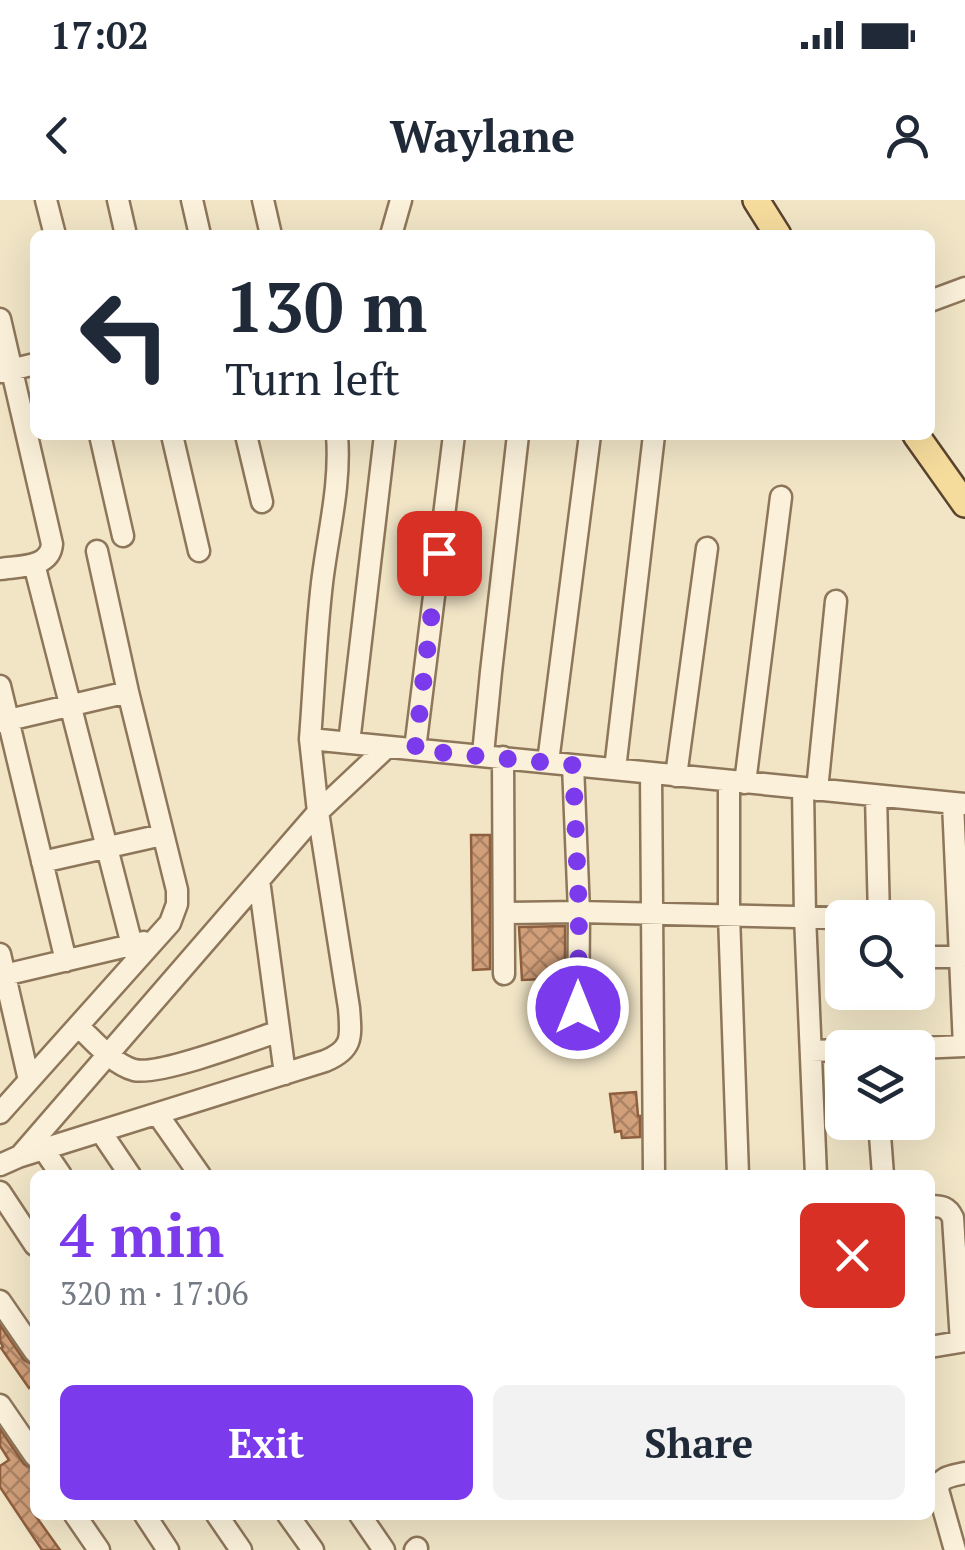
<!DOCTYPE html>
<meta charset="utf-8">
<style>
body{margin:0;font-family:"PT Serif",serif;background:#f2f2f3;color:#1f2937;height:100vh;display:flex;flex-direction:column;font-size:38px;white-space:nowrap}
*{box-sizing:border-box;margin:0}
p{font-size:32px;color:#747a83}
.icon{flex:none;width:55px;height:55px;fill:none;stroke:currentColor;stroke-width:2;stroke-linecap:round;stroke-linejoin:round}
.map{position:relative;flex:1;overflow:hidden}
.details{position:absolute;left:30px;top:970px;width:905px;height:350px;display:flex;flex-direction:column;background:#fff;border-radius:15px;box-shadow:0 10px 40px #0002}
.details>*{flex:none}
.banner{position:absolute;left:30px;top:30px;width:905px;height:210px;border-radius:15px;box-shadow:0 10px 40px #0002;background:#fff;color:#1f2937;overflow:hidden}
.tools{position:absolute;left:825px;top:700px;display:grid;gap:20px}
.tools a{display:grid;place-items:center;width:110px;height:110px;border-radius:15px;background:#fff;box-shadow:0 10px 40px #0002;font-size:50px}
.pin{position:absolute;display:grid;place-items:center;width:85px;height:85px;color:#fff;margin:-42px;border-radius:20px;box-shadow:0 5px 15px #0006}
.me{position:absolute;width:110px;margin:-55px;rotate:0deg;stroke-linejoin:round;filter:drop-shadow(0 0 8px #0008)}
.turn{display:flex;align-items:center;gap:35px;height:210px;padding:0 30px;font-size:45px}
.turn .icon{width:130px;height:130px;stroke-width:2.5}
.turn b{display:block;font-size:70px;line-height:85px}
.round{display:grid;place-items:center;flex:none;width:105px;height:105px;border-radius:15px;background:#f2f2f3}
.head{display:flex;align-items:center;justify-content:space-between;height:170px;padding:0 30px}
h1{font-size:60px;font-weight:800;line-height:75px;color:#7c3aed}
.button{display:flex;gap:20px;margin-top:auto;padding:20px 30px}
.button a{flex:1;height:115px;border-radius:15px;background:#7c3aed;color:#fff;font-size:40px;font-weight:800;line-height:115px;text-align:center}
.button a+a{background:#f2f2f3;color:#1f2937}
.status{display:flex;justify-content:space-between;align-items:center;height:70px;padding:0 50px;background:#fff;direction:ltr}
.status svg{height:28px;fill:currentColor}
header{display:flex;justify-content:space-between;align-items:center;height:130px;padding:0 30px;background:#fff;font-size:45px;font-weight:800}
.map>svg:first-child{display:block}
.building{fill:url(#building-cross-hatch);stroke:#8e5f3e;stroke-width:2.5}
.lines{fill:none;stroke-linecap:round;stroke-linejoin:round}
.minor-casing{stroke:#8e765a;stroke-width:25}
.major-casing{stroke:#5b442e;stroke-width:30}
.minor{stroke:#fbf1da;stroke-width:20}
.major{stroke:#f5db9c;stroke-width:25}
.route{stroke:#7c3aed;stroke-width:18;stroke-dasharray:0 32.4}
</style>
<div class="status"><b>17:02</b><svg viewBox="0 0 49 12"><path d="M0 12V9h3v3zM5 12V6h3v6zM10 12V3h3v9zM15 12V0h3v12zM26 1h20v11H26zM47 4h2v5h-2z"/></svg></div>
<header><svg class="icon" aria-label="back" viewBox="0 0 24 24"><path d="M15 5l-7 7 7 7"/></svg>Waylane<svg class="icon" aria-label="person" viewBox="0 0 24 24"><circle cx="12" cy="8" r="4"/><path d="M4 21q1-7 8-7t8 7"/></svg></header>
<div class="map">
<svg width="965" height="1350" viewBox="0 0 965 1350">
<defs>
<pattern id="building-cross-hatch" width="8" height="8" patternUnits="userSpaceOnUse" patternTransform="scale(2.5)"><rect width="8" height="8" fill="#d19f7a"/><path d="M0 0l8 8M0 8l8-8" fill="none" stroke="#ab8263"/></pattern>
</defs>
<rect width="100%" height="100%" fill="#f1e5c6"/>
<path class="building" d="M 471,635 L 490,635 L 490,769 L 473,770 Z
M 565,726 L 565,841 L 541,839 L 544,779 L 522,780 L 519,727 Z
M 636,892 L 638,916 L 640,916 L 640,937 L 622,938 L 621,931 L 615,932 L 610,894 Z
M 0,1125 L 24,1160 L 35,1166 L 35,1184 L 29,1188 L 1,1148 L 3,1147 L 0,1141 Z
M 0,1229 L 24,1264 L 35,1270 L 35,1315 L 60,1350 L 42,1350 L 0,1287 L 0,1266 L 9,1260 L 0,1246 Z"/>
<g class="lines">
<defs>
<path id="minor" d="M 46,0 L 55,35
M 118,0 L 126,35
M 192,0 L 200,35
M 263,0 L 271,35
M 391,35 L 401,0
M 930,101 L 965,88
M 0,119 L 52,344 C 50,368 20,366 0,369
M 2,172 L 35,164
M 100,235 L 123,336
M 172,235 L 199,351
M 246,235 L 262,302
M 337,235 C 341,285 328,333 322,383 C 316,434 314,487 310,539 L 965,604
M 34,364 L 132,745
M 0,486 L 66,761
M 0,522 L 128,492
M 349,543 L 385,235
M 415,549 L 454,235
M 483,554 L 491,472 L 518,235
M 503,557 L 504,774
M 548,562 L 590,235
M 573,565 L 579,712 L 578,839
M 615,569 L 654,235
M 651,573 L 654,975
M 676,576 L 707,348
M 729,582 L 729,715 L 738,975
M 745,583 L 781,297
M 803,589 L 805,716 L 816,975
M 817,590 L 836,401
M 876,596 L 879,718
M 953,603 L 964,846
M 42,662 L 162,635
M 259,680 L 285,874
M 504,713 L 579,712 L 842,718
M 0,754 L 29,880
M 918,757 L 960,757
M 0,776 L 144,742
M 78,826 C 94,841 113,864 134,870 C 158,876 251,841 279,831
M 918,848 L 965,846
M 811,851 L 842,850
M 0,913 L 170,723 L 177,704 L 177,690 L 128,492 L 97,351
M 158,915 L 200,975
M 879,922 L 883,975
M 101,932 L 130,975
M 44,950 L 61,975
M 20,956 L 318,612 L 386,548
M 0,965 L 18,957 L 325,861 C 354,849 351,836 349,808 L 318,612 L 310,539
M 0,992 L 35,1045
M 930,1006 C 942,1006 948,1007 953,1018 L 961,1141
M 0,1101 L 35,1152
M 930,1147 L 965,1141
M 0,1205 L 35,1256
M 75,1315 L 99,1350
M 145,1315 L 168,1350
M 217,1315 L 241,1350
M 288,1315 L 313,1350
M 360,1315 L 384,1350
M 415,1350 L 417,1348
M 955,1350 L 938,1290 C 939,1276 953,1276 965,1273"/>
<path id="major" d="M 756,0 L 778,35
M 916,235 L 965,304"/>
</defs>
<use href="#minor" class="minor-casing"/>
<use href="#major" class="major-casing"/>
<use href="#minor" class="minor"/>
<use href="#major" class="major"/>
</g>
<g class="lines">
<path class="route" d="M 439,353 L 415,550 L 573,565 L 579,712 L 578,808"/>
</g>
</svg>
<div class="tools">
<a><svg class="icon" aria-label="search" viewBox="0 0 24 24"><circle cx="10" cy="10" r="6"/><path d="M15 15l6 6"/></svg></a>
<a><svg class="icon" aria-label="layers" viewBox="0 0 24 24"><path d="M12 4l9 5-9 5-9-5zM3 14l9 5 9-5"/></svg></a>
</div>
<div class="pin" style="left:439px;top:353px;background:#d93025"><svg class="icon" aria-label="arrive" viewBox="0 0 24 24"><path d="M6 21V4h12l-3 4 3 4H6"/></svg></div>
<svg class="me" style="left:578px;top:808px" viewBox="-20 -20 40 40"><circle r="17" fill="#7c3aed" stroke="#fff" stroke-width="3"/><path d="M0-11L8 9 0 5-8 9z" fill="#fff"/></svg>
<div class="banner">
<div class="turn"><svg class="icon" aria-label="left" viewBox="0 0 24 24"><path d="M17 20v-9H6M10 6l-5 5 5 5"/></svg><div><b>130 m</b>Turn left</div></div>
</div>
<section class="details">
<div class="head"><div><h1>4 min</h1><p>320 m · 17:06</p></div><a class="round" style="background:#d93025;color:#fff"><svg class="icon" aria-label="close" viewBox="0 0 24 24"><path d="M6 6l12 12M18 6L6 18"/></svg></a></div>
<div class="button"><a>Exit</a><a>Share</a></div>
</section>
</div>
